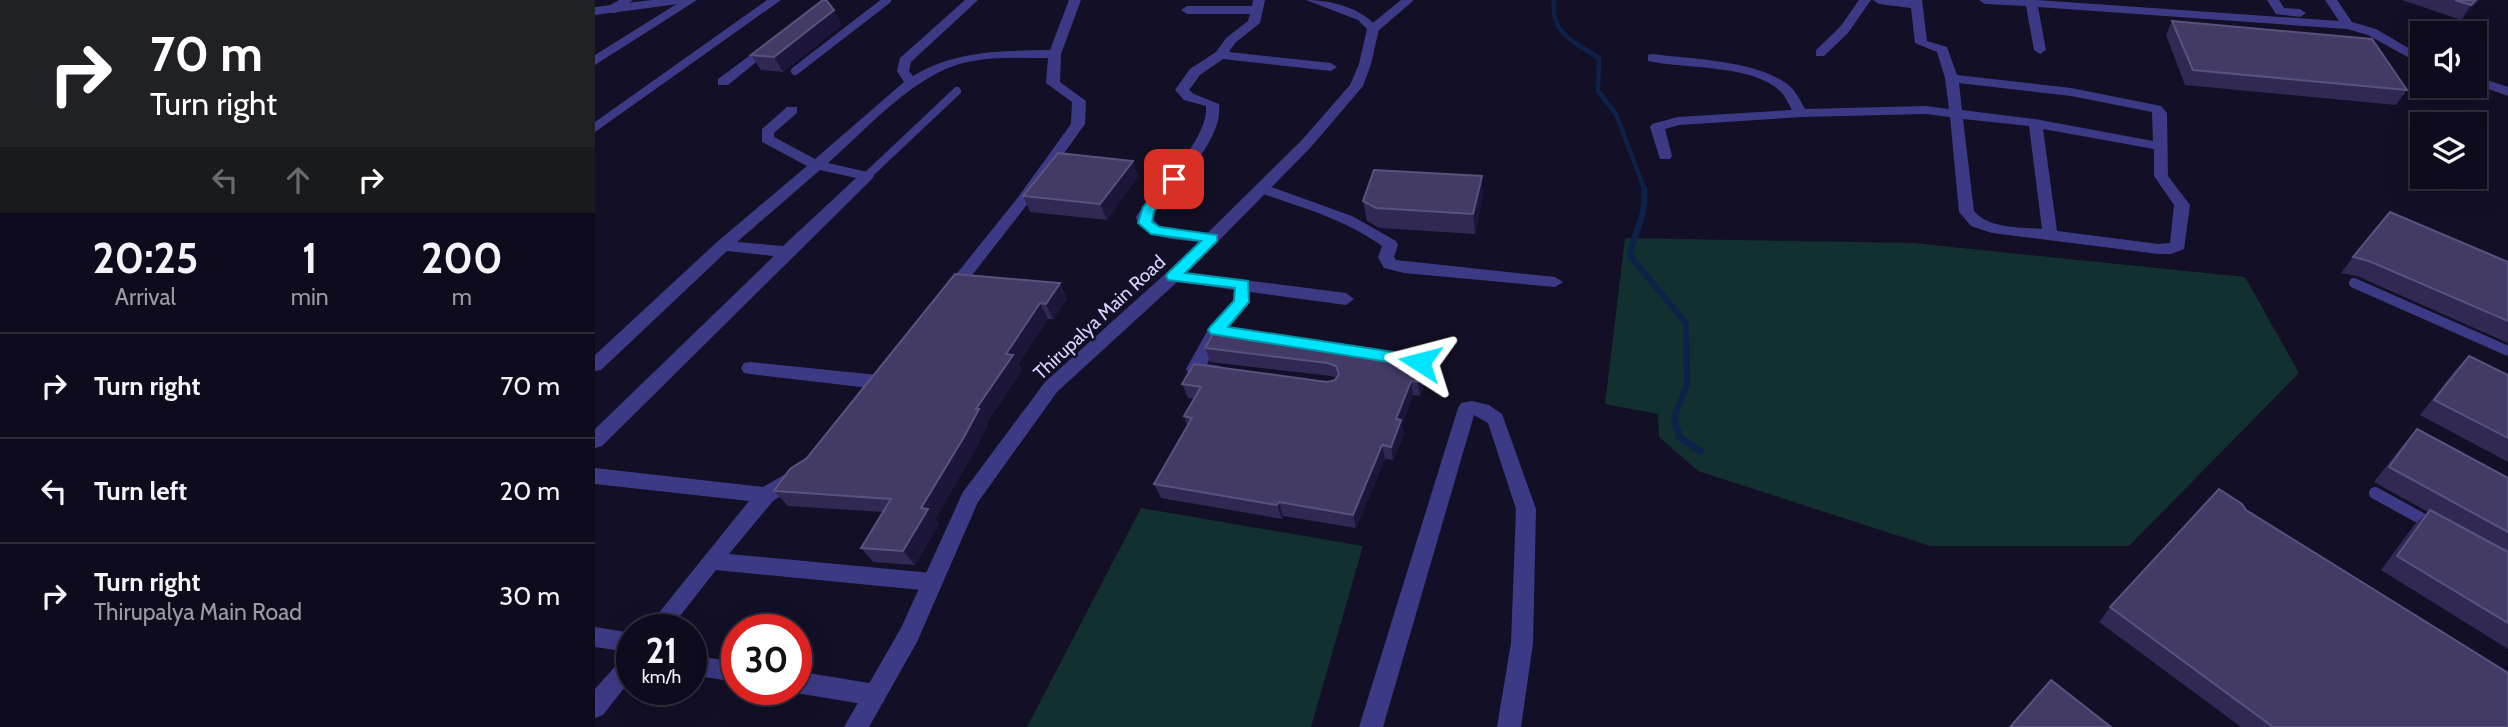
<!DOCTYPE html>
<style>
body{margin:0;font-family:Cabin,sans-serif;background:#171425;color:#f1f3f6;height:100vh;display:flex;flex-direction:column;font-size:26px;white-space:nowrap}
*{box-sizing:border-box;margin:0}
p{font-size:23px;color:#9b9ba3}
.icon{flex:none;width:38px;height:38px;fill:none;stroke:currentColor;stroke-width:2;stroke-linecap:round;stroke-linejoin:round}
.map{position:relative;flex:1;overflow:hidden}
.drawer{display:flex;flex-direction:column;background:#0e0b1c;width:595px}
.drawer>*{flex:none}
.banner{background:#202124;color:#fff;overflow:hidden}
.buttons{position:absolute;left:1815px;top:21px;display:grid;gap:14px}
.buttons a{display:grid;place-items:center;width:77px;height:77px;border-radius:0px;background:#0e0b1c;box-shadow:0 7px 28px #0002,0 0 0 2px #2e2b3b;font-size:35px}
.speed{position:absolute;left:21px;top:614px;display:flex;gap:14px;font-size:35px;font-weight:700;text-align:center}
.speed>*{display:grid;place-content:center;width:91px;height:91px;border-radius:50%;background:#0e0b1c;box-shadow:0 7px 28px #0002,0 0 0 2px #2e2b3b;line-height:1}
.speed small{font-size:18px;font-weight:400}
.speed .limit{border:10px solid #d22;background:#fff;color:#111}
.pin{position:absolute;display:grid;place-items:center;width:60px;height:60px;color:#fff;margin:-30px;border-radius:14px;box-shadow:0 4px 10px #0006}
.me{position:absolute;width:77px;margin:-38px;rotate:279deg;stroke-linejoin:round;filter:drop-shadow(0 0 5px #0008)}
.turn{display:flex;align-items:center;gap:24px;height:147px;padding:0 35px;font-size:32px}
.turn .icon{width:91px;height:91px;stroke-width:2.5}
.turn b{display:block;font-size:49px;line-height:60px}
.lanes{display:flex;align-items:center;height:66px;padding:0 35px;background:#0003;justify-content:center;gap:35px;direction:ltr}
.lanes .off{opacity:.35}
.eta{display:flex;justify-content:space-evenly;align-items:center;height:119px;text-align:center}
.eta b{font-size:42px;font-weight:800;line-height:49px}
ul{padding:0;list-style:none}
li{display:flex;align-items:center;gap:21px;height:105px;padding:0 35px;border-top:2px solid #2e2b3b}
li div{flex:1}
li b{display:block;font-size:26px}
li em{font-style:normal}
main{display:flex;flex:1;min-height:0}
.map>svg:first-child{display:block}
.green{fill:#12302f}
.lines{fill:none;stroke-linecap:round;stroke-linejoin:round}
.stream-far2{stroke:#0c2248;stroke-width:4.5}
.stream-far1{stroke:#0c2248;stroke-width:6}
.stream{stroke:#0c2248;stroke-width:7}
.service-far2{stroke:#3d3a85;stroke-width:8}
.service-far1{stroke:#3d3a85;stroke-width:10}
.service{stroke:#3d3a85;stroke-width:12}
.minor{fill:#3d3a85;fill-rule:evenodd}
.tertiary{fill:#3d3a85;fill-rule:evenodd}
.wall{fill:#312854}
.shaded-wall{fill:#1d163a}
.building{fill:#433a66;stroke:#5a527e;stroke-width:2}
.route{fill:#00e5ff;stroke:#0095a6;stroke-width:2}
.labels{text-anchor:middle;stroke-width:5;stroke-linejoin:round;paint-order:stroke}
.street-label{font-size:19px;fill:#d9d4ff;stroke:#130f26}
</style>
<main>
<section class="drawer">
<div class="banner">
<div class="turn"><svg class="icon" aria-label="right" viewBox="0 0 24 24"><path d="M7 20v-9h11M14 6l5 5-5 5"/></svg><div><b>70 m</b>Turn right</div></div>
<div class="lanes"><svg class="icon off" aria-label="left" viewBox="0 0 24 24"><path d="M17 20v-9H6M10 6l-5 5 5 5"/></svg><svg class="icon off" aria-label="ahead" viewBox="0 0 24 24"><path d="M12 20V5M6 11l6-6 6 6"/></svg><svg class="icon" aria-label="right" viewBox="0 0 24 24"><path d="M7 20v-9h11M14 6l5 5-5 5"/></svg></div>
</div>
<div class="eta">
<div><b>20:25</b><p>Arrival</p></div>
<div><b>1</b><p>min</p></div>
<div><b>200</b><p>m</p></div>
</div>
<ul>
<li><svg class="icon" aria-label="right" viewBox="0 0 24 24"><path d="M7 20v-9h11M14 6l5 5-5 5"/></svg><div><b>Turn right</b></div><em>70 m</em></li>
<li><svg class="icon" aria-label="left" viewBox="0 0 24 24"><path d="M17 20v-9H6M10 6l-5 5 5 5"/></svg><div><b>Turn left</b></div><em>20 m</em></li>
<li><svg class="icon" aria-label="right" viewBox="0 0 24 24"><path d="M7 20v-9h11M14 6l5 5-5 5"/></svg><div><b>Turn right</b><p>Thirupalya Main Road</p></div><em>30 m</em></li>
</ul>
</section>
<div class="map">
<svg width="1913" height="727" viewBox="0 0 1913 727">
<rect width="100%" height="100%" fill="#130f26"/>
<path class="green" d="M 1030,238 L 1318,243 L 1650,277 L 1704,373 L 1534,546 L 1335,546 L 1103,471 L 1064,437 L 1063,414 L 1010,404 Z
M 546,508 L 768,546 L 716,727 L 432,727 Z"/>
<g class="lines">
<path class="stream-far2" d="M 959,0 C 955,35 979,41 1004,58 L 1003,91 L 1021,114 L 1050,191"/>
<path class="stream-far1" d="M 1049,189 C 1052,218 1039,228 1035,256 L 1091,323 L 1092,384 L 1079,418 L 1082,429"/>
<path class="stream" d="M 1082,428 L 1084,437 L 1105,451"/>
<path class="service-far2" d="M 200,71 L 292,0
M 272,176 L 362,91"/>
<path class="service-far1" d="M 1759,283 L 1913,351"/>
<path class="service" d="M 1780,493 L 1838,525"/>
<path class="minor" d="M 24,0 L 38,0 L 20,13 L 12,13 L 12,7 Z
M 88,0 L 102,0 L 0,65 L 0,55 Z
M 172,0 L 186,0 L 0,132 L 0,122 Z
M 370,0 L 383,0 L 316,62 L 314,71 L 318,76 C 361,50 406,51 455,50 L 474,0 L 486,0 L 466,54 L 465,82 L 491,101 L 490,124 L 431,206 L 360,297 L 348,297 L 346,293 L 421,200 L 476,124 L 477,102 L 451,83 L 453,58 C 426,58 399,56 372,62 C 319,74 273,128 233,163 L 277,173 L 279,176 L 277,179 L 7,446 L 0,448 L 0,429 L 179,256 L 132,251 L 6,370 L 0,371 L 0,355 L 122,242 L 212,166 L 167,142 L 167,129 L 192,107 L 202,107 L 202,113 L 179,133 L 179,137 L 220,159 L 309,82 L 302,71 L 305,58 ZM 225,170 L 261,178 L 188,246 L 142,242 Z
M 658,0 L 670,0 L 665,23 L 640,43 L 634,52 L 736,63 L 742,67 L 736,71 L 628,59 L 605,75 L 594,90 L 599,94 L 624,104 C 629,142 577,187 557,217 L 565,227 L 617,233 L 625,238 L 617,243 C 597,240 545,242 541,217 C 560,189 614,141 611,106 L 589,100 L 580,90 L 595,69 L 621,52 L 631,38 L 653,21 L 655,14 L 592,14 L 586,10 L 592,6 L 657,6 Z
M 806,0 L 819,0 L 782,32 L 774,32 L 774,26 Z
M 1264,0 L 1276,0 L 1253,33 L 1229,56 L 1221,56 L 1221,50 L 1245,27 Z
M 1278,0 L 1327,0 L 1332,41 L 1352,47 L 1362,75 L 1476,88 L 1566,106 L 1572,113 L 1573,176 L 1595,205 L 1589,249 L 1576,254 L 1564,254 L 1397,233 L 1376,226 L 1364,212 L 1355,117 L 1331,114 L 1206,117 L 1084,125 L 1070,129 L 1077,156 L 1075,159 L 1065,159 L 1055,127 L 1057,124 L 1083,117 L 1197,110 C 1193,103 1190,96 1185,91 C 1157,64 1089,69 1053,61 L 1053,55 L 1057,54 C 1096,59 1157,60 1191,83 C 1200,89 1205,100 1210,109 L 1331,106 L 1354,109 L 1350,78 L 1342,52 L 1320,43 L 1316,8 L 1284,4 ZM 1364,83 L 1476,96 L 1557,112 L 1558,141 L 1440,119 L 1367,110 ZM 1368,119 L 1434,126 L 1447,229 C 1425,227 1394,229 1379,211 ZM 1448,129 L 1559,149 L 1559,176 L 1579,205 L 1575,243 L 1564,244 L 1462,231 Z
M 1384,0 L 1442,0 L 1744,21 L 1730,0 L 1742,0 L 1757,22 L 1781,29 L 1827,56 L 1827,65 L 1773,35 L 1752,29 L 1443,7 L 1451,50 L 1445,54 L 1439,50 L 1431,6 L 1390,4 Z
M 1672,0 L 1684,0 L 1689,8 L 1705,9 L 1711,13 L 1705,17 L 1681,14 Z
M 177,39 L 181,40 L 181,46 L 133,85 L 123,85 L 123,79 Z
M 1880,76 L 1913,87 L 1913,96 L 1880,84 Z
M 668,184 L 757,216 L 801,241 L 803,245 L 799,257 L 801,260 L 960,277 L 968,282 L 960,287 L 809,273 L 789,268 L 783,257 L 787,246 C 750,219 705,207 663,192 L 661,189 Z
M 578,271 L 751,293 L 759,299 L 751,305 L 655,292 L 652,306 L 628,334 L 612,364 L 625,366 L 628,371 L 625,376 L 619,377 L 594,374 L 591,369 L 615,326 L 638,300 L 639,290 L 572,280 L 570,276 Z
M 155,362 L 283,375 L 289,377 L 292,382 L 289,387 L 283,389 L 155,374 L 149,373 L 146,368 L 149,363 Z
M 877,401 L 894,405 L 907,414 L 941,509 L 938,643 L 926,727 L 902,727 L 916,643 L 921,509 L 893,423 L 879,415 L 788,727 L 764,727 L 863,408 L 866,403 Z
M 0,468 L 168,487 L 199,469 L 206,472 L 209,477 L 206,482 L 178,501 L 134,554 L 337,573 L 344,576 L 347,582 L 344,588 L 337,591 L 121,570 L 74,630 L 50,630 L 154,501 L 0,484 Z
M 0,627 L 37,633 L 37,678 L 8,715 L 0,718 L 0,689 L 33,652 L 0,647 Z
M 100,656 L 142,662 L 142,682 L 96,675 L 96,657 Z
M 201,671 L 280,684 L 288,687 L 291,695 L 288,703 L 280,706 L 201,693 L 193,690 L 201,690 Z"/>
<path class="tertiary" d="M 56,0 L 89,0 L 83,4 L 0,15 L 0,7 Z
M 711,0 C 737,0 767,8 784,29 L 776,64 L 768,86 L 716,147 L 592,273 L 462,392 L 383,502 L 322,642 L 274,727 L 249,727 L 306,628 L 368,492 L 450,382 L 580,265 L 706,141 L 755,85 L 764,64 L 772,29 L 763,20 Z"/>
</g>
<path class="wall" d="M 1807,0 L 1885,0 L 1866,20 Z
M 1577,21 L 1812,90 L 1801,105 L 1590,85 L 1571,35 Z
M 247,25 L 188,72 L 166,70 L 156,55 Z
M 543,176 L 512,220 L 435,212 L 428,196 Z
M 888,196 L 880,234 L 784,228 L 772,221 L 768,201 Z
M 1758,257 L 1913,262 L 1913,343 L 1762,276 L 1746,273 Z
M 465,283 L 472,299 L 458,319 L 453,319 L 423,364 L 427,370 L 392,422 L 393,424 L 379,452 L 340,519 L 344,524 L 320,565 L 278,562 L 266,548 L 288,512 L 193,506 L 179,491 Z
M 610,348 L 834,373 L 825,396 L 818,395 L 807,424 L 809,434 L 798,460 L 790,459 L 761,528 L 688,516 L 687,519 L 566,498 L 559,484 L 592,425 L 589,416 L 599,399 L 593,398 L 587,384 L 732,382 L 740,380 L 741,378 L 736,376 L 615,362 Z
M 1874,356 L 1913,375 L 1913,462 L 1825,415 L 1859,372 Z
M 1822,429 L 1913,478 L 1913,649 L 1786,570 L 1819,525 L 1833,512 L 1779,482 L 1808,445 Z
M 1651,510 L 1913,727 L 1646,727 L 1504,622 L 1515,607 Z"/>
<path class="shaded-wall" d="M 1881,0 L 1885,0 L 1866,20 L 1876,5 Z
M 239,10 L 247,25 L 188,72 L 179,57 Z
M 538,161 L 543,176 L 512,220 L 505,204 Z
M 887,176 L 888,196 L 880,234 L 878,214 Z
M 465,283 L 472,299 L 458,319 L 451,304 Z
M 445,303 L 453,319 L 423,364 L 427,370 L 392,422 L 393,424 L 379,452 L 340,519 L 344,524 L 320,565 L 308,551 L 326,508 L 411,354 Z
M 832,359 L 834,373 L 825,396 L 823,382 Z
M 816,381 L 818,395 L 807,424 L 809,434 L 798,460 L 796,447 L 801,419 Z
M 787,445 L 790,459 L 761,528 L 758,515 Z
M 684,502 L 688,516 L 687,519 L 682,505 Z"/>
<path class="building" d="M 228,0 L 231,0 L 239,10 L 179,57 L 156,55 Z
M 1860,0 L 1881,0 L 1876,5 Z
M 1577,21 L 1777,39 L 1812,90 L 1598,70 Z
M 463,153 L 538,161 L 505,204 L 428,196 Z
M 779,170 L 887,176 L 878,214 L 781,208 L 768,201 Z
M 1795,212 L 1913,262 L 1913,321 L 1774,261 L 1758,257 Z
M 360,274 L 465,283 L 451,304 L 445,303 L 411,354 L 418,355 L 381,409 L 384,409 L 369,437 L 326,508 L 333,509 L 308,551 L 266,548 L 296,499 L 179,491 L 195,469 L 212,458 Z
M 622,327 L 832,359 L 823,382 L 816,381 L 801,419 L 806,420 L 796,447 L 787,445 L 758,515 L 684,502 L 682,505 L 559,484 L 597,418 L 589,416 L 606,387 L 587,384 L 599,364 L 732,382 L 740,380 L 744,374 L 741,366 L 733,363 L 610,348 Z
M 1874,356 L 1913,375 L 1913,438 L 1839,400 Z
M 1822,429 L 1913,478 L 1913,532 L 1794,467 Z
M 1624,489 L 1647,504 L 1651,510 L 1913,673 L 1913,727 L 1678,727 L 1515,607 Z
M 1835,510 L 1913,552 L 1913,623 L 1802,556 Z
M 1456,680 L 1516,727 L 1415,727 Z"/>
<path class="route" d="M 579,175 L 586,179 L 559,211 L 557,222 L 565,227 L 622,235 L 622,241 L 590,273 L 653,281 L 654,302 L 633,327 L 825,356 L 833,362 L 831,366 L 825,367 L 616,334 L 613,330 L 616,326 L 639,301 L 640,288 L 573,280 L 571,276 L 573,273 L 606,241 L 556,234 L 543,223 L 548,207 L 574,176 Z"/>
<g class="labels">
<g class="street-label">
<text transform="translate(504 317) rotate(-43)" y="7">Thirupalya Main Road</text>
</g>
</g>
</svg>
<div class="buttons">
<a><svg class="icon" aria-label="sound" viewBox="0 0 24 24"><path d="M4 9h4l5-4v14l-5-4H4zM17 9q2 3 0 6"/></svg></a>
<a><svg class="icon" aria-label="layers" viewBox="0 0 24 24"><path d="M12 4l9 5-9 5-9-5zM3 14l9 5 9-5"/></svg></a>
</div>
<div class="speed"><div>21<small>km/h</small></div><div class="limit">30</div></div>
<div class="pin" style="left:579px;top:179px;background:#d93025"><svg class="icon" aria-label="arrive" viewBox="0 0 24 24"><path d="M6 21V4h12l-3 4 3 4H6"/></svg></div>
<svg class="me" style="left:825px;top:362px" viewBox="-20 -20 40 40"><path d="M0-17L14 15 0 8-14 15z" fill="#00e5ff" stroke="#fff" stroke-width="4"/></svg>
</div>
</main>
